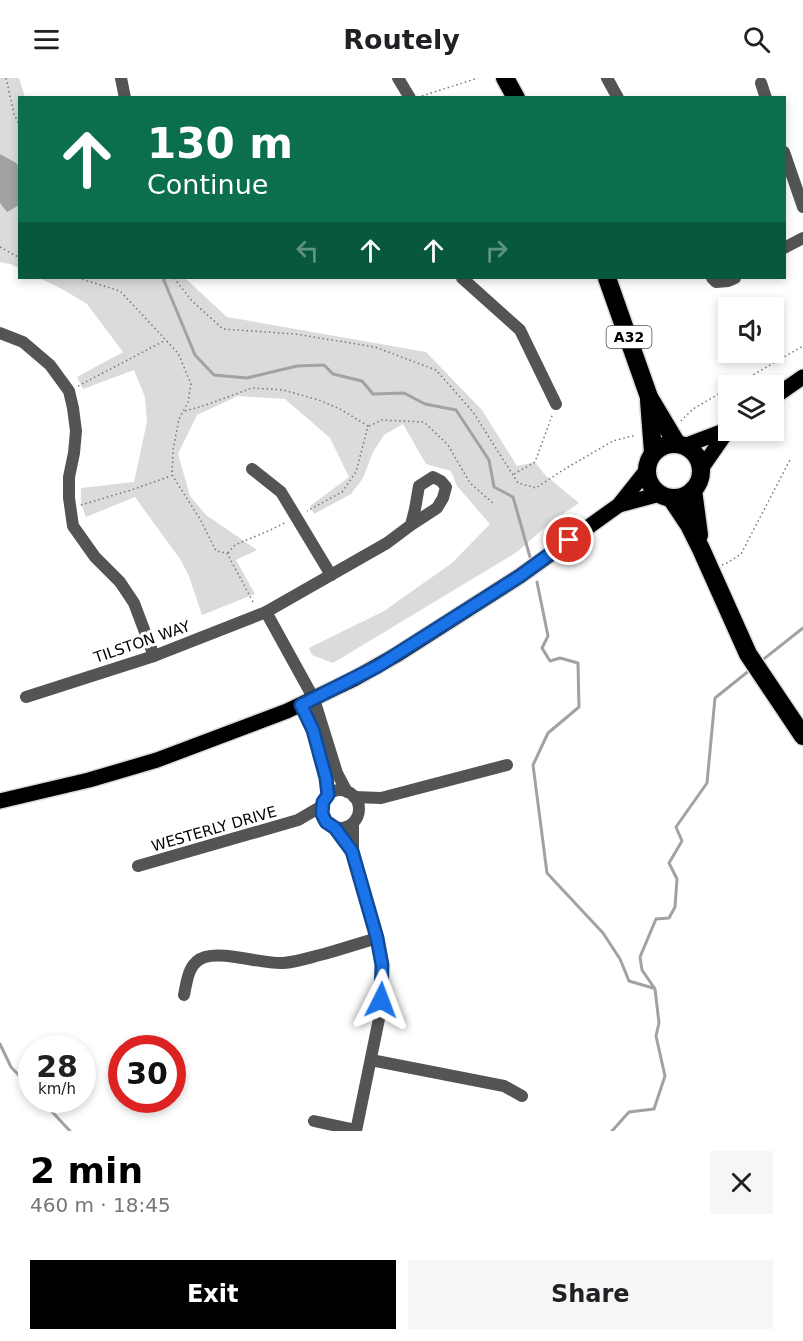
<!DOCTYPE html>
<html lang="en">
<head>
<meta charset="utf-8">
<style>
  body { margin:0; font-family:"DejaVu Sans",sans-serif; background:#f6f6f6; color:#202124; height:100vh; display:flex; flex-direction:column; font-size:22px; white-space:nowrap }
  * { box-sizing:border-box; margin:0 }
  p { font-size:20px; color:#757577 }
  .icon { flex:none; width:33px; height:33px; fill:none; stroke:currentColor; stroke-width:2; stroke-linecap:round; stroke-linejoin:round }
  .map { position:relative; height:1053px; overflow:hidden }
  .drawer { display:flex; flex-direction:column; background:#fff; flex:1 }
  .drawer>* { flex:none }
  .top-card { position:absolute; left:18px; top:18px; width:768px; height:183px; border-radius:0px; box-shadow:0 3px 9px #0003; background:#0b6e4f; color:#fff; overflow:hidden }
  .fabs { position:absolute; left:718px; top:219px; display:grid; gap:12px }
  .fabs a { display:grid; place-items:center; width:66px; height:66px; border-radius:0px; background:#fff; box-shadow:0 3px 9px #0003; font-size:30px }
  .speed { position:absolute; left:18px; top:957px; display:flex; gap:12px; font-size:30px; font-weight:700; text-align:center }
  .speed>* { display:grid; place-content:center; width:78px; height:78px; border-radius:50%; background:#fff; box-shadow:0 3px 9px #0003; line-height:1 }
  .speed small { font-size:15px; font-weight:400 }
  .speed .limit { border:9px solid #d22; background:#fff; color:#111 }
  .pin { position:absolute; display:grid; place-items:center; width:51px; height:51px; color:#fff; margin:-26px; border:3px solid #fff; border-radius:50%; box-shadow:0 2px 6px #0007 }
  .me { position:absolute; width:66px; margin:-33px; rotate:3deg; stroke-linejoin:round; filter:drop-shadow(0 0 4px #0008) }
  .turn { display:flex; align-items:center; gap:21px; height:126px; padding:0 30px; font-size:27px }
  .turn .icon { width:78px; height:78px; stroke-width:2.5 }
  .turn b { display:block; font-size:42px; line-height:51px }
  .lanes { display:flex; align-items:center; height:57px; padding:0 30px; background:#0003; justify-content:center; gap:30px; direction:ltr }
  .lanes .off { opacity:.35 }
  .round { display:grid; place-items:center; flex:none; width:63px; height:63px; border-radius:0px; background:#f6f6f6 }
  .headline { display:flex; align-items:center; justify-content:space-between; height:102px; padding:0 30px }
  h1 { font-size:36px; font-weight:700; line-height:45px; color:#000 }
  .button { display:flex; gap:12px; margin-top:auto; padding:12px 30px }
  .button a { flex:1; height:69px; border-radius:0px; background:#000; color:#fff; font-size:24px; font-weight:700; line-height:69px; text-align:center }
  .button a+a { background:#f6f6f6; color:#202124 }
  header { display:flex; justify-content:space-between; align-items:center; height:78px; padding:0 30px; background:#fff; font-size:27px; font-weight:700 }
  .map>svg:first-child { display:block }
</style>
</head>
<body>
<header><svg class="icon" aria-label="menu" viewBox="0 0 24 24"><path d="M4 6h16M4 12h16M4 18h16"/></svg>Routely<svg class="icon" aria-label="search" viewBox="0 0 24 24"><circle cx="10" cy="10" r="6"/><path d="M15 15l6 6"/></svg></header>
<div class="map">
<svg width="803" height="1053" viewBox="0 0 803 1053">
  <rect width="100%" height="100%" fill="#fff"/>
  <g fill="#dbdbdb">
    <path d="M0,0H19L25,19L20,20L19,190L10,186L0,184Z"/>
    <path d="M39,200H185L227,239L426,274L482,332L517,388L535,384L545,397L579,425L550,445L517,474L333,585L312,577L309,570L384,533L452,485L490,446L457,408L451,393L426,386L403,346L384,357L373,374L363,400L351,416L314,436L310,428L349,399L330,360L285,321L238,318L197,337L178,376L190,418L206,437L257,472L236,482L255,516L202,537L189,498L180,481L135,419L86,439L81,425V410L134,404L147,344L145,319L134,292L83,311L77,299L123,274L87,226L62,211Z"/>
  </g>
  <path fill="#a2a2a2" d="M0,76L16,85L19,89V127L7,134L0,125Z"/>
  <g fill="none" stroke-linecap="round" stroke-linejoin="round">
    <g stroke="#a2a2a2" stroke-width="3">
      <path d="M163,200L195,277L214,297L247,300L297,288L324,287L333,296L362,303L373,316L404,315L425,326L456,332L489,382L494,409L513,419L530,479"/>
      <path d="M537,504L548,558L542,570L550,583L560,580L578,585L579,629L548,655L533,687L547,795L603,855L620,881L629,903L653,910"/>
      <path d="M760,584L803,550"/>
      <path d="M0,966L11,989L32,1011"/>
      <path d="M41,1022L70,1053"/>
      <path d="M612,1053L629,1034L654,1031L665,998L656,958L659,945L655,911L642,892L640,879L656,841L669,840L675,829L677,801L669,785L682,763L676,749L707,705L715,620L750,592"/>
    </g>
    <g stroke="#dbdbdb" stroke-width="18">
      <g id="major">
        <path d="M774,319L803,299"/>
        <path d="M684,368L729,351"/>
        <path d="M701,391L728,352"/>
        <path d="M619,427L660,416"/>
        <path d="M0,723L89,702L157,682L287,633L354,601L398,576L520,498L619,427L646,393"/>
      </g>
    </g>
    <g stroke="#dbdbdb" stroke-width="21">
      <g id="highway">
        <path d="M505,0L516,20"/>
        <path d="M607,200L649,319L677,366"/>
        <path d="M649,322L653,374"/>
        <circle cx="674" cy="393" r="27"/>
        <path d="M693,412L699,457"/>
        <path d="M671,420L689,447L701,471L748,576L803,658"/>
      </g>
    </g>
    <g stroke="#767676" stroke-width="1.5" stroke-dasharray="1.5 3" stroke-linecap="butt">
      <path d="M6,0L14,36L20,48"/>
      <path d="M422,18L478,0"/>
      <path d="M0,169L20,180"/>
      <path d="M78,200L120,213L178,275L191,306L188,324L179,341L173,372L172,397L200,441L216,473L227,475L254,526"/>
      <path d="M174,200L192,223L223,251L295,256L375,269L436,292L473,334L518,405L536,410L563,392L613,363L636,357"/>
      <path d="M78,308L164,263"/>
      <path d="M734,308L803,268"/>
      <path d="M185,333L206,327L252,310L283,312L319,322L340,331L368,348L356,394L342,414L307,433"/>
      <path d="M681,343L693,331L729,310"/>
      <path d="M369,348L382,342L424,344L448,367L470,405L494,426"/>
      <path d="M514,396L535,384L553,335"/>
      <path d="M81,427L131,412L171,398"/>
      <path d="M228,475L235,467L268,453L287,444"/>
      <path d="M722,487L729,484L741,476L791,380"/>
    </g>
    <g stroke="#545454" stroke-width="12">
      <path d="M121,0L125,20"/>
      <path d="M398,0L410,20"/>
      <path d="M607,0L618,20"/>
      <path d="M761,5L766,20"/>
      <path d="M784,74L803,129"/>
      <path d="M784,170L803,160"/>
      <path d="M462,200L520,252L556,326"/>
      <path d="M712,200L716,204L728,203L735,200"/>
      <path d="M0,255L23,264L50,287L69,313L73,330L76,353L74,375L69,399V420L73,448L95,479L120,504L134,525L154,578"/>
      <path d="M252,391L281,414L331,497"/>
      <path d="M266,534L314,621L337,695L347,714"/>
      <path d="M26,619L154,578L266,534L387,465L411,447L437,430L443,420L446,409L441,403L433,399L419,408L415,431L411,447"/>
      <path d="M301,627L313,652L326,700L328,717"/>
      <circle cx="340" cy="731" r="19"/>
      <path d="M354,719L381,720L507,687"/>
      <path d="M353,746V773L371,837L382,887L380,936L356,1053"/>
      <path d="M138,788L298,742L322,728"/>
      <path d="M184,917C187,903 188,884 205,879C225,873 260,886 283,885C297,884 311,879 324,876C342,871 360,865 377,860"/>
      <path d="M371,982L504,1008L522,1018"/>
      <path d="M314,1043L356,1052"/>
    </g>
    <use href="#major" stroke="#000" stroke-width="15"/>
    <use href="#highway" stroke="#000" stroke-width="18"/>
  </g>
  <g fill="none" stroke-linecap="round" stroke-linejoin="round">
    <g stroke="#114b97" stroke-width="15">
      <path id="route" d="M381,922L382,887L377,860L352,773L335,750L326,744L322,736L323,724L328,717L326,700L313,652L301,627L378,588L520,498L569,462"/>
    </g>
    <use href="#route" stroke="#1a73e8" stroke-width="10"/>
  </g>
  <g text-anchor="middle" stroke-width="6" stroke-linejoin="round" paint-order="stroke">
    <rect fill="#fff" stroke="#4c4c4c" stroke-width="1.5" x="606.5" y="248" width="45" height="22" rx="4.5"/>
    <g font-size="14" font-weight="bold" fill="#000">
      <text x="629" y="264">A32</text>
    </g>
    <g font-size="15" fill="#000" stroke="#fff">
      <text transform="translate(142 564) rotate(-19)" y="5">TILSTON WAY</text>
      <text transform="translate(214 751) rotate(-16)" y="5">WESTERLY DRIVE</text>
    </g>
  </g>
</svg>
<div class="fabs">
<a><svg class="icon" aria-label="sound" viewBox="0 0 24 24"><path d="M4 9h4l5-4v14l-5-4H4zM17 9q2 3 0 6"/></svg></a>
<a><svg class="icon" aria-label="layers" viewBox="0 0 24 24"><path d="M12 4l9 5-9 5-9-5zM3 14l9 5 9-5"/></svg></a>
</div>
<div class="speed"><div>28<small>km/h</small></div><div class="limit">30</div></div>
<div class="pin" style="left:569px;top:462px;background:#d93025"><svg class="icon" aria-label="arrive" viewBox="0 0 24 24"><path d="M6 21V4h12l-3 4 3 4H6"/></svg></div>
<svg class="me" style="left:381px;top:922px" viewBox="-20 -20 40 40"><path d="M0-17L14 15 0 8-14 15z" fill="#1a73e8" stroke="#fff" stroke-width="4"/></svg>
<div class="top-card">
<div class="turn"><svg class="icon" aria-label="ahead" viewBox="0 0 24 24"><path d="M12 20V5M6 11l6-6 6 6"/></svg><div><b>130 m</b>Continue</div></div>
<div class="lanes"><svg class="icon off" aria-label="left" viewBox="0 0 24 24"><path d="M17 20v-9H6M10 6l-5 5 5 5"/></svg><svg class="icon" aria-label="ahead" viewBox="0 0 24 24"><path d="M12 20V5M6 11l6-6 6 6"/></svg><svg class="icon" aria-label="ahead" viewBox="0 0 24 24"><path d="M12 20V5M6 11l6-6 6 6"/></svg><svg class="icon off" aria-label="right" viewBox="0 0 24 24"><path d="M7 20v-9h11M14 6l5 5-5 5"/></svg></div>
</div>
</div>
<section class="drawer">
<div class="headline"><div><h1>2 min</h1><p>460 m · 18:45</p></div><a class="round"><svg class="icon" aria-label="close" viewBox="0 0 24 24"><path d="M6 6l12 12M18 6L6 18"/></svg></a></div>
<div class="button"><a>Exit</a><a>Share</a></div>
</section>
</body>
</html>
